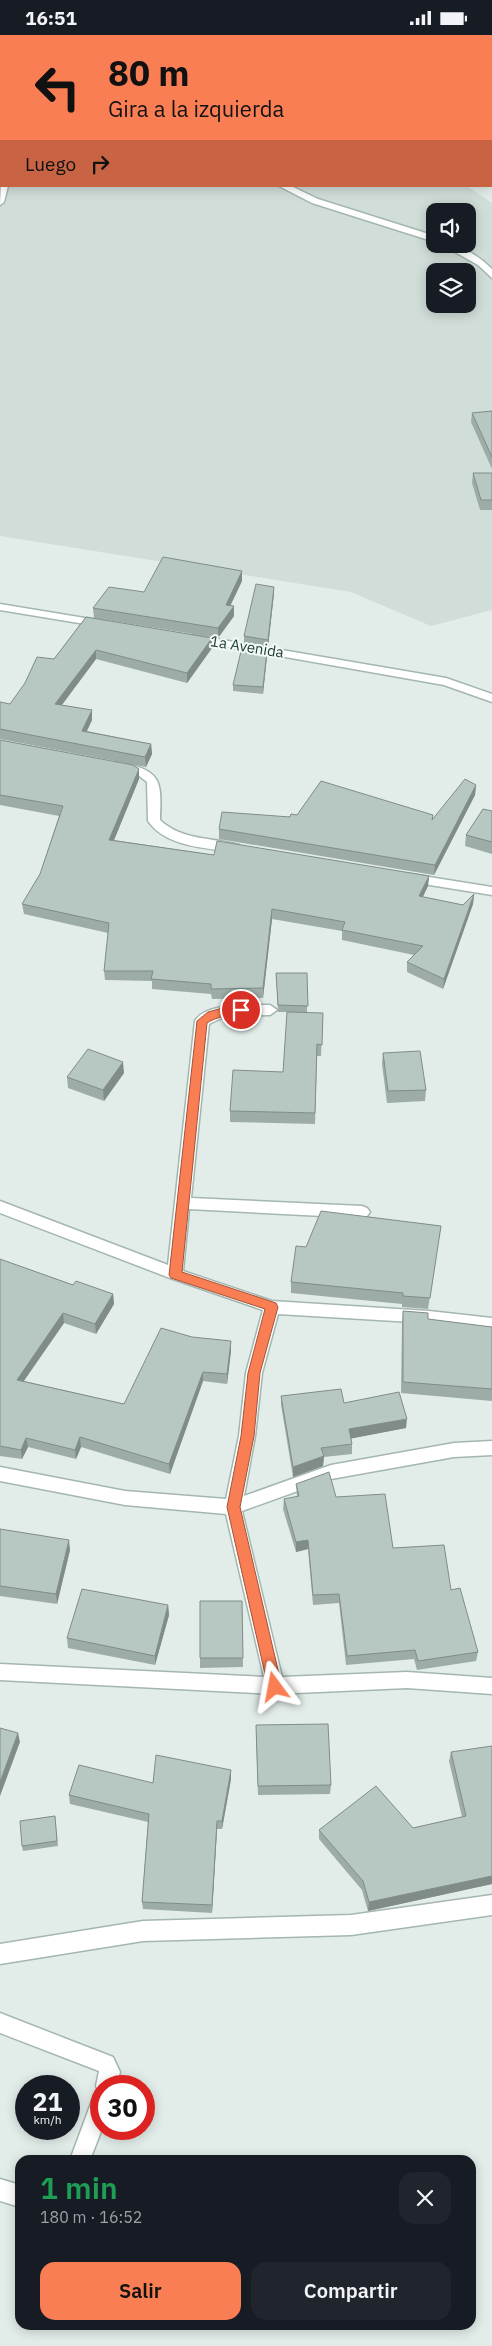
<!DOCTYPE html>
<html lang="es">
<head>
<meta charset="utf-8">
<style>
  body { margin:0; font-family:"IBM Plex Sans",sans-serif; background:#20242c; color:#f1f3f6; height:100vh; display:flex; flex-direction:column; font-size:19px; white-space:nowrap }
  * { box-sizing:border-box; margin:0 }
  p { font-size:16px; color:#9ea1a6 }
  .icon { flex:none; width:28px; height:28px; fill:none; stroke:currentColor; stroke-width:2; stroke-linecap:round; stroke-linejoin:round }
  .map { position:relative; flex:1; overflow:hidden }
  .panel { position:absolute; left:15px; top:2120px; width:461px; height:175px; display:flex; flex-direction:column; background:#171b24; border-radius:15px; box-shadow:0 2px 12px #0003 }
  .panel>* { flex:none }
  .guide { position:absolute; left:0px; top:0px; width:492px; height:152px; box-shadow:0 2px 12px #0003; background:#fa7e54; color:#111; overflow:hidden }
  .controls { position:absolute; left:426px; top:168px; display:grid; gap:10px }
  .controls a { display:grid; place-items:center; width:50px; height:50px; border-radius:10px; background:#171b24; box-shadow:0 2px 12px #0003; font-size:25px }
  .speed { position:absolute; left:15px; top:2040px; display:flex; gap:10px; font-size:25px; font-weight:700; text-align:center }
  .speed>* { display:grid; place-content:center; width:65px; height:65px; border-radius:50%; background:#171b24; box-shadow:0 2px 12px #0003; line-height:1 }
  .speed small { font-size:12px; font-weight:400 }
  .speed .limit { border:8px solid #d22; background:#fff; color:#111 }
  .pin { position:absolute; display:grid; place-items:center; width:42px; height:42px; color:#fff; margin:-21px; border:2px solid #fff; border-radius:50%; box-shadow:0 1px 5px #0007 }
  .me { position:absolute; width:55px; margin:-28px; rotate:347deg; stroke-linejoin:round; filter:drop-shadow(0 0 4px #0008) }
  .turn { display:flex; align-items:center; gap:18px; height:105px; padding:0 25px; font-size:22px }
  .turn .icon { width:65px; height:65px; stroke-width:2.5 }
  .turn b { display:block; font-size:35px; line-height:42px }
  .then { display:flex; align-items:center; height:48px; padding:0 25px; background:#0003; gap:10px; font-size:19px }
  .round { display:grid; place-items:center; flex:none; width:52px; height:52px; border-radius:15px; background:#20242c }
  .overview { display:flex; align-items:center; justify-content:space-between; height:85px; padding:0 25px }
  h1 { font-size:30px; font-weight:600; line-height:38px; color:#1e9e55 }
  .button { display:flex; gap:10px; margin-top:auto; padding:10px 25px }
  .button a { flex:1; height:58px; border-radius:15px; background:#fa7e54; color:#111; font-size:20px; font-weight:600; line-height:58px; text-align:center }
  .button a+a { background:#20242c; color:#f1f3f6 }
  .status { display:flex; justify-content:space-between; align-items:center; height:35px; padding:0 25px; background:#171b24; direction:ltr }
  .status svg { height:14px; fill:currentColor }
  .map>svg:first-child { display:block }
</style>
</head>
<body>
<div class="status"><b>16:51</b><svg viewBox="0 0 49 12"><path d="M0 12V9h3v3zM5 12V6h3v6zM10 12V3h3v9zM15 12V0h3v12zM26 1h20v11H26zM47 4h2v5h-2z"/></svg></div>
<div class="map">
<svg width="492" height="2311" viewBox="0 0 492 2311">
  <rect width="100%" height="100%" fill="#e2ede9"/>
  <path fill="#d0ddd8" fill-rule="evenodd" d="M0,69L1,151H467L492,168V575L431,591L351,557L0,501ZM435,176H468V209H435ZM435,236H468V269H435Z"/>
  <g fill="none" stroke-linecap="round" stroke-linejoin="round">
    <g stroke="#a4b6b0" stroke-width="3">
      <g id="minor">
        <rect x="491" y="78" width="1" height="6"/>
        <path d="M0,99L1,100V109L0,108Z"/>
        <path d="M1,149V151H8L4,167L0,170Z"/>
        <path d="M279,151H291L318,164L435,201V207L312,168Z"/>
        <path d="M441,209C459,208 480,222 492,234V243L478,230Z"/>
        <path d="M0,569L103,586L109,589L103,592L0,575Z"/>
        <path d="M193,600L446,643L492,659V667L444,650L189,605V601Z"/>
        <path d="M119,727C161,736 162,744 160,785C183,806 211,802 239,810L240,813L239,816L234,817C206,813 166,812 148,786L147,747L138,740L115,734L113,731L115,728Z"/>
        <path d="M410,839L492,852V860L405,846L403,843L405,840Z"/>
        <path d="M243,970H270L277,975L270,980L226,981L209,989L191,1163L362,1171L367,1173L370,1177L367,1181L362,1183L189,1174L183,1236L272,1266L429,1276L492,1283V1295L429,1288L278,1279L262,1338L255,1401L244,1461L331,1430L454,1408L492,1406V1420L454,1422L331,1444L242,1476L282,1642L407,1637L492,1643V1659L407,1653L275,1659L0,1645V1629L264,1642L226,1479L125,1470L0,1446V1432L125,1456L226,1464L239,1401L246,1338L263,1275L170,1243L0,1178V1166L168,1230L195,986C203,972 229,971 243,970Z"/>
        <path d="M492,1860V1880L351,1900L143,1906L0,1929V1909L143,1886L351,1880Z"/>
        <path d="M0,1978L113,2022L120,2037L116,2051H101L102,2094L90,2125H70L94,2060L99,2058L96,2051L99,2036L0,1998Z"/>
        <path d="M0,2144L20,2150V2172L0,2166Z"/>
      </g>
    </g>
    <use href="#minor" fill="#fff" fill-rule="evenodd"/>
  </g>
  <g fill="#9daca7">
    <path d="M492,376V434L471,387L472,378Z"/>
    <path d="M473,438H492V475H480L472,448Z"/>
    <path d="M242,536V546L230,570L234,581L218,603L94,583L93,573L144,557Z"/>
    <path d="M274,558L268,612L244,608V601Z"/>
    <path d="M86,582L212,613L187,648L96,624L62,670L92,675V685L87,696L151,709L152,719L146,732L0,704V667L10,669L54,624Z"/>
    <path d="M267,616L263,659L233,656V650Z"/>
    <path d="M0,705L139,734V744L114,805L214,820L429,841L428,851L423,862L463,870L474,859L473,869L443,954L407,937V927L414,920L342,905V896L272,884L263,963L212,964L211,959L152,954V946L105,945L104,936L108,898L24,879L22,869L40,839L59,781L0,770Z"/>
    <path d="M476,750L475,760L434,840L219,804V794L297,780L433,784Z"/>
    <path d="M492,776V819L465,811L466,800Z"/>
    <path d="M276,938H307V977H278Z"/>
    <path d="M323,978L321,1021H317L315,1089L230,1087V1076L283,1037Z"/>
    <path d="M383,1018L426,1055L425,1066L387,1068L382,1029Z"/>
    <path d="M124,1038L104,1066L68,1053L67,1042Z"/>
    <path d="M441,1191L428,1274L402,1272V1269L291,1258V1247L306,1212Z"/>
    <path d="M0,1224L73,1250L113,1259L114,1269L96,1299L64,1288L24,1346L124,1369L231,1316L227,1349L203,1346L170,1439L81,1412L76,1424L28,1412L22,1424L0,1421Z"/>
    <path d="M403,1276L428,1284L492,1292V1366L401,1358L402,1288Z"/>
    <path d="M281,1361L344,1368L406,1393L351,1403L352,1409V1419L324,1422L323,1431L293,1442L281,1370Z"/>
    <path d="M296,1449L336,1462L393,1513L451,1555L478,1617L476,1626L417,1635L414,1624L346,1630L339,1568L313,1570L308,1514L296,1517L283,1474L284,1464L297,1462Z"/>
    <path d="M0,1494L70,1515L57,1569L0,1561Z"/>
    <path d="M242,1566L243,1632L200,1633V1623Z"/>
    <path d="M168,1570L169,1580L155,1630L68,1613L67,1603Z"/>
    <path d="M256,1700L331,1750L330,1759L258,1760Z"/>
    <path d="M451,1717L492,1849L368,1876L362,1855L319,1804V1795L413,1793L462,1782L449,1726Z"/>
    <path d="M231,1744L222,1794H217L212,1878L143,1874L142,1867L148,1787L70,1769L69,1760L153,1748Z"/>
    <path d="M55,1781L58,1811L23,1816L22,1811Z"/>
  </g>
  <g fill="#808c88">
    <path d="M1,111V130L0,132V113Z"/>
    <path d="M242,536V546L226,580V570Z"/>
    <path d="M274,552V558L268,612V605Z"/>
    <path d="M234,571V581L218,603V593Z"/>
    <path d="M212,603V613L187,648V638Z"/>
    <path d="M96,615V624L55,679V669Z"/>
    <path d="M267,616V622L263,659V652Z"/>
    <path d="M92,675V685L82,706V696Z"/>
    <path d="M151,709L152,719L146,732L145,722Z"/>
    <path d="M139,734V744L110,815L109,805Z"/>
    <path d="M476,750L475,760L434,840L435,830Z"/>
    <path d="M429,841L428,851L418,871L419,861Z"/>
    <path d="M474,859L473,869L443,954L444,944Z"/>
    <path d="M272,874V884L263,963V953Z"/>
    <path d="M123,1027L124,1038L104,1066L103,1055Z"/>
    <path d="M113,1259L114,1269L96,1299L95,1289Z"/>
    <path d="M63,1278L64,1288L18,1354L17,1345Z"/>
    <path d="M231,1306V1316L227,1349V1339Z"/>
    <path d="M203,1337V1346L170,1439L169,1429Z"/>
    <path d="M407,1384L406,1393L349,1404V1394Z"/>
    <path d="M80,1402L81,1412L76,1424L75,1415Z"/>
    <path d="M26,1403L28,1412L22,1424L21,1415Z"/>
    <path d="M324,1421L323,1431L293,1442V1432Z"/>
    <path d="M69,1505L70,1515L57,1569L56,1559Z"/>
    <path d="M308,1505V1514L296,1517V1507Z"/>
    <path d="M168,1570L169,1580L155,1630V1621Z"/>
    <path d="M18,1698L20,1707L0,1761V1747Z"/>
    <path d="M231,1735V1744L222,1794V1786Z"/>
    <path d="M217,1786V1794L212,1878V1870Z"/>
    <path d="M492,1841V1849L368,1876L369,1867Z"/>
  </g>
  <g fill="#b7c8c2" stroke="#808c88">
    <path d="M110,0H205V1H111Z"/>
    <path d="M492,376V422L472,378Z"/>
    <path d="M473,438H492V465H481Z"/>
    <path d="M163,522L242,536L226,570L234,571L218,593L93,573L109,552L144,557Z"/>
    <path d="M256,549L274,552L268,605L244,601Z"/>
    <path d="M86,582L212,603L187,638L96,615L55,669L92,675L82,696L151,709L145,722L0,694V667L10,669L25,648L37,622L54,624Z"/>
    <path d="M242,612L267,616L263,652L233,650Z"/>
    <path d="M0,705L133,730L139,734L109,805L214,820L217,806L429,841L419,861L463,870L474,859L444,944L407,927L423,911L342,895L345,887L272,874L263,953L211,954V949L151,944L153,936H104L109,888L22,869L40,839L63,771L0,760Z"/>
    <path d="M465,744L476,750L435,830L219,794L222,777L290,782L291,779L297,780L321,746L433,780L432,785Z"/>
    <path d="M483,774L492,776V807L466,800Z"/>
    <path d="M276,938H307L308,971L278,970Z"/>
    <path d="M287,977L323,978L322,1010L317,1009L315,1078L230,1076L233,1035L283,1037Z"/>
    <path d="M88,1014L123,1027L103,1055L67,1042Z"/>
    <path d="M420,1016L426,1055L388,1056L383,1018Z"/>
    <path d="M321,1176L441,1191L430,1263L403,1261V1258L291,1247L296,1211L306,1212Z"/>
    <path d="M0,1224L73,1250L76,1246L113,1259L95,1289L63,1278L17,1345L124,1369L161,1293L192,1302L231,1306L227,1339L203,1337L169,1429L80,1402L75,1415L26,1403L21,1415L0,1411Z"/>
    <path d="M403,1276L428,1278V1284L492,1292V1354L403,1347Z"/>
    <path d="M341,1354L344,1368L399,1357L407,1384L349,1394L352,1409L321,1413L324,1421L293,1432L281,1361Z"/>
    <path d="M329,1437L336,1462L385,1459L393,1513L444,1510L451,1555L460,1553L478,1617L418,1626L415,1615L347,1621L339,1559L313,1560L308,1505L296,1507L284,1464L299,1461L296,1449Z"/>
    <path d="M0,1494L69,1505L56,1559L0,1551Z"/>
    <path d="M82,1554L168,1570L155,1621L67,1603Z"/>
    <path d="M200,1566H242L243,1623H200Z"/>
    <path d="M328,1689L331,1750L258,1751L256,1690Z"/>
    <path d="M0,1693L18,1698L0,1747Z"/>
    <path d="M492,1711V1841L369,1867L363,1846L319,1795L376,1751L413,1793L466,1781L451,1717Z"/>
    <path d="M156,1720L231,1735L222,1786H217L212,1870L142,1867L149,1779L69,1760L79,1730L153,1748Z"/>
    <path d="M55,1781L57,1806L22,1811L20,1786Z"/>
  </g>
  <path fill="#fa7e54" stroke="#a25237" d="M226,972H241L246,975C241,981 220,979 207,988L182,1237L276,1268L278,1272L260,1338L254,1401L240,1472L282,1652L280,1656L275,1658L270,1656L268,1652L227,1472L241,1401L248,1338L265,1274L171,1243L169,1240L197,986L208,977Z"/>
  <g text-anchor="middle" stroke-width="4" stroke-linejoin="round" paint-order="stroke">
    <g font-size="15" fill="#214038" stroke="#f3faf6">
      <text transform="translate(247 612) rotate(9)" y="5">1a Avenida</text>
    </g>
  </g>
</svg>
<div class="controls">
<a><svg class="icon" aria-label="sound" viewBox="0 0 24 24"><path d="M4 9h4l5-4v14l-5-4H4zM17 9q2 3 0 6"/></svg></a>
<a><svg class="icon" aria-label="layers" viewBox="0 0 24 24"><path d="M12 4l9 5-9 5-9-5zM3 14l9 5 9-5"/></svg></a>
</div>
<div class="speed"><div>21<small>km/h</small></div><div class="limit">30</div></div>
<div class="pin" style="left:241px;top:975px;background:#d93025"><svg class="icon" aria-label="arrive" viewBox="0 0 24 24"><path d="M6 21V4h12l-3 4 3 4H6"/></svg></div>
<svg class="me" style="left:275px;top:1652px" viewBox="-20 -20 40 40"><path d="M0-17L14 15 0 8-14 15z" fill="#fa7e54" stroke="#fff" stroke-width="4"/></svg>
<div class="guide">
<div class="turn"><svg class="icon" aria-label="left" viewBox="0 0 24 24"><path d="M17 20v-9H6M10 6l-5 5 5 5"/></svg><div><b>80 m</b>Gira a la izquierda</div></div>
<div class="then">Luego<svg class="icon" aria-label="right" viewBox="0 0 24 24"><path d="M7 20v-9h11M14 6l5 5-5 5"/></svg></div>
</div>
<section class="panel">
<div class="overview"><div><h1>1 min</h1><p>180 m · 16:52</p></div><a class="round"><svg class="icon" aria-label="close" viewBox="0 0 24 24"><path d="M6 6l12 12M18 6L6 18"/></svg></a></div>
<div class="button"><a>Salir</a><a>Compartir</a></div>
</section>
</div>
</body>
</html>
